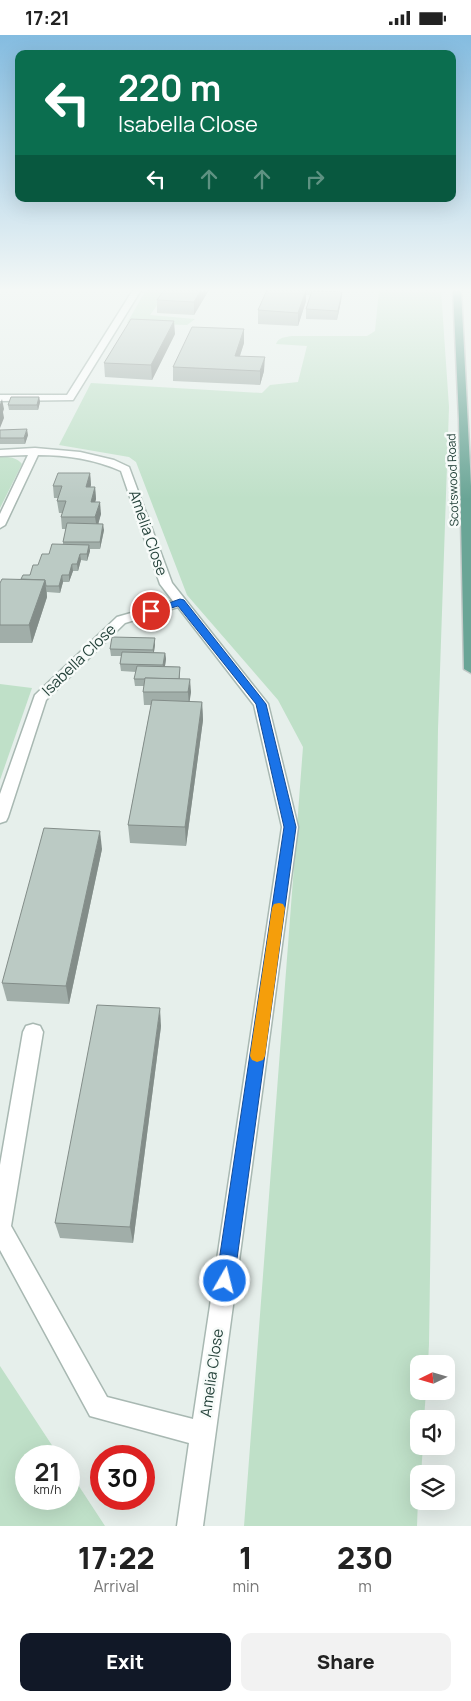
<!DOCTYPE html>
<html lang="en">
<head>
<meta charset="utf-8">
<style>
  body { margin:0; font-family:Manrope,sans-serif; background:#f2f2f2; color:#222; height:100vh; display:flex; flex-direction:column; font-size:19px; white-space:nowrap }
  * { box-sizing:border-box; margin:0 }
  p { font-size:16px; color:#767676 }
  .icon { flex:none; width:28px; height:28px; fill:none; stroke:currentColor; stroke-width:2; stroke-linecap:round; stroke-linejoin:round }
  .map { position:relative; height:1491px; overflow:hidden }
  .side { display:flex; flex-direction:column; background:#fff; flex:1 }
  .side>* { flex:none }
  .top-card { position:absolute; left:15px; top:15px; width:441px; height:152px; border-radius:10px; box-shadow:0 5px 20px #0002; background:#0b6e4f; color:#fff; overflow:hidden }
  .needle { width:32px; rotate:265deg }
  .fabs { position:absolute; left:410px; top:1320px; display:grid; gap:10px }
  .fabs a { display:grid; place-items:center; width:45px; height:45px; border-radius:10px; background:#fff; box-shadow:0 5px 20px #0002; font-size:25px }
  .speed { position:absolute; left:15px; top:1410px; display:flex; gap:10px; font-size:25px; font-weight:700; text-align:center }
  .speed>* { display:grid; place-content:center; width:65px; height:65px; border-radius:50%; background:#fff; box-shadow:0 5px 20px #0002; line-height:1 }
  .speed small { font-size:12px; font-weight:400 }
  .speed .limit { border:8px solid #d22; background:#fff; color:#111 }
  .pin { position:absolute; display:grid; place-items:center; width:42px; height:42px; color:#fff; margin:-21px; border:2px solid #fff; border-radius:50%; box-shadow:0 1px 5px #0007 }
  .me { position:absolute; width:55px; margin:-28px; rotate:8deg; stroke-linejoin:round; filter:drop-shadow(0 0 4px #0008) }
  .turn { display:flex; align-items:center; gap:18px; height:105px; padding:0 20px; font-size:22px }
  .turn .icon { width:65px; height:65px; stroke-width:2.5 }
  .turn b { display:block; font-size:35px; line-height:42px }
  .lanes { display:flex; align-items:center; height:48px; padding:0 20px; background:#0003; justify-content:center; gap:25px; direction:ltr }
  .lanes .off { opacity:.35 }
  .eta { display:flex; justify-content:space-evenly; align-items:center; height:85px; text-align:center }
  .eta b { font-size:30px; font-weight:800; line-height:35px }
  .primary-button { display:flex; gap:10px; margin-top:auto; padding:10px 20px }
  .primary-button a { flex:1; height:58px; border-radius:10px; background:#111827; color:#fff; font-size:20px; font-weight:800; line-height:58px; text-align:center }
  .primary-button a+a { background:#f2f2f2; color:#222 }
  .status { display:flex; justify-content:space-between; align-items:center; height:35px; padding:0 25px; background:#fff; direction:ltr }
  .status svg { height:14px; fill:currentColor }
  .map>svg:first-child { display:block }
</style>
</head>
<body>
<div class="status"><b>17:21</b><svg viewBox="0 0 49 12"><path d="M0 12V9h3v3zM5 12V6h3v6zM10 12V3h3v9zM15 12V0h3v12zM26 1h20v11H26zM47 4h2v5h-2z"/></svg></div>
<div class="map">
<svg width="471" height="1491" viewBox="0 0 471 1491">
  <rect width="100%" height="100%" fill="#e6efeb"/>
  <g fill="#bfe0c8">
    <path d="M146,255H168L150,280L195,284L187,290L127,288Z"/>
    <path d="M379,255H441L449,372L438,694L429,1309L428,1329H419V1356H426L424,1384H419V1411H423L421,1439H419L417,1491H244L303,712L278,665L187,560L136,427L129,422L59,410L91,348L262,358L270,350L298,347L307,311L276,309C278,302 286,302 292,301H367L375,296Z"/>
    <path d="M0,421C8,422 17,422 22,429L0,473Z"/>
    <path d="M0,649L32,653L0,745Z"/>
    <path d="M0,1331L59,1421H26V1464H69V1436L105,1491H0Z"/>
  </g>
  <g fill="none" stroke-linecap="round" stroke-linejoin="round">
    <g stroke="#a8b8b2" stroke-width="3">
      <g id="minor">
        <path d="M133,255H141L73,365L0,366V360H67Z"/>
        <path d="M35,413L80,417L114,425L129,432L172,548L268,669L298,792L203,1491H177L189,1408L90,1381L0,1215V1130L23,997L26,991L33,989L40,991L43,997L11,1191L107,1362L193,1384L282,792L254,670L178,572L125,588L46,665L8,782L6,786L0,788V759L35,660L117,582L173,566L160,549L121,436C94,424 67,420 38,420L5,490L0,493V479L28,420L0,421V415Z"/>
      </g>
    </g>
    <g stroke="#c2cac8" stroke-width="3">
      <path id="major" d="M453,255H461L471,451V638L464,634L459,384Z"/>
    </g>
    <use href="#minor" fill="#fff" fill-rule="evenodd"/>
    <use href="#major" fill="#6aa596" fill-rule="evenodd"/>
  </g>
  <g fill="#a1aea9">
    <path d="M164,255H209L194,280L157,278V265Z"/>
    <path d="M267,255H319V256L342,257L341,266L337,285L306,284V274L310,260H306V266L298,291L258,289V275Z"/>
    <path d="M244,294V308L240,321L264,336L260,350L173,346V332Z"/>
    <path d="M175,299L152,345L105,342L104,328Z"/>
    <path d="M39,362L40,367L38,375H9L8,370Z"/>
    <path d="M0,395L28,400L25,409H0Z"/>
    <path d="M90,438L91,450L90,452H95L96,464L95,467L101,479L98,488L104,495L100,514H90V516L87,526L81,525L78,536H73L69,547H63L60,558L47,557V562L32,608H0V548L21,544L30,540L49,519L63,509V507L66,494H62L61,482L62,478H59L57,466L58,463H54L53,451Z"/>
    <path d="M155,610L154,617L165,618L166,624L165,631L180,632V644L191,657L189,666L202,667L203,685L186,811L130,808L128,790L151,670H144L143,657L144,651H135L134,644L136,637L121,636L120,629L121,621H111L110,614Z"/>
    <path d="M102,814L69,969L7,966L2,948Z"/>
    <path d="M161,991L133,1208L60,1203L55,1188Z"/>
  </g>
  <g fill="#838d89">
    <path d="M201,255H209L194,280V267Z"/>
    <path d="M306,255V266L298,291V278Z"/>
    <path d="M342,257L341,266L337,285L338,276Z"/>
    <path d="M174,286L175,299L152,345L151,330Z"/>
    <path d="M244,294V308L235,335V321Z"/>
    <path d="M265,322L264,336L260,350V336Z"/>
    <path d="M39,362L40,367L38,375L37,370Z"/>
    <path d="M2,364L4,374L3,377L4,383L0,393V369Z"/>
    <path d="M27,394L28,400L25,409L24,403Z"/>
    <path d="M90,438L91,450L87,464L86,452Z"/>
    <path d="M95,452L96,464L92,479L91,467Z"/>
    <path d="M100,467L101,479L97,494L95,482Z"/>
    <path d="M103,489L104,495L100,514V507Z"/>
    <path d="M89,510L90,516L87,526V519Z"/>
    <path d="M80,519L81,525L78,536L77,529Z"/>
    <path d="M72,529L73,536L69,547V540Z"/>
    <path d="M62,540L63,547L60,558L59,551Z"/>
    <path d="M45,545L47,562L32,608L29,590Z"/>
    <path d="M155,603V610L153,622V615Z"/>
    <path d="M165,618L166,624L164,637L163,630Z"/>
    <path d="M190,644L191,657L189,671L188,657Z"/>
    <path d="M202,667L203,685L186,811L185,792Z"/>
    <path d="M100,796L102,814L69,969L66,951Z"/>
    <path d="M160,973L161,991L133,1208L130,1192Z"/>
  </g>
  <g fill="#bbcac4" stroke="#838d89">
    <path d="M164,255H201L194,267L157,265Z"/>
    <path d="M267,255H306L298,278L258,275Z"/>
    <path d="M312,256L342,257L338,276L306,274Z"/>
    <path d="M131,284L174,286L151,330L104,328Z"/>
    <path d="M192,292L244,294L235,321L265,322L260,336L173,332Z"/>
    <path d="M11,362H39L37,370H8Z"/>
    <path d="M27,394L24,403H0V395Z"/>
    <path d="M58,438H90L86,452H95L91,467H100L95,482H61L66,466H57L62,451H53Z"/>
    <path d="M67,488L103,489L100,507H63Z"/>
    <path d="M52,509L89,510L87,519H80L77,529H72L69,540H62L59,551H46L45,545L21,544L23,540H30L33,530H38L42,519H49Z"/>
    <path d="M2,544L45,545L29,590H0V548Z"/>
    <path d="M112,602L155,603L153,615L110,614Z"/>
    <path d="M122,617L165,618L163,630L120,629Z"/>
    <path d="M137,631L180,632L179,644L145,643V644H134Z"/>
    <path d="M145,643L190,644L188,657H143Z"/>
    <path d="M152,665L202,667L185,792L128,790Z"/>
    <path d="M44,793L100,796L66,951L2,948Z"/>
    <path d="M97,970L160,973L130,1192L55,1188Z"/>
  </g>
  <linearGradient id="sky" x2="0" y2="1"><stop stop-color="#84bce0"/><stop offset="0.55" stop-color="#f4f8f6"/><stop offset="1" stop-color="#f4f8f6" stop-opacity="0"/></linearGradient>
  <rect width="471" height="464" fill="url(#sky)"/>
  <path fill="#1a73e8" stroke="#114b97" d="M180,564L184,565L266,669L296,792L234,1246L231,1252L225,1255L219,1252L216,1246L284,792L256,669L178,571L151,579L146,576Z"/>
  <path fill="#f59e0b" d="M279,868L283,869L285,873L265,1021L263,1025L257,1027L252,1025L250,1021L272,873L274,869Z"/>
  <g text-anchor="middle" stroke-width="5" stroke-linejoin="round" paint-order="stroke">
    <g font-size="12" fill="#24423a" stroke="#f7fbf9">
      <text transform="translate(453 445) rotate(-92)" y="4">Scotswood Road</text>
    </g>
    <g font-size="15" fill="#24423a" stroke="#f7fbf9">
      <text transform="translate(148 498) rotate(71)" y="5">Amelia Close</text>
      <text transform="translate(79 625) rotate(-44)" y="5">Isabella Close</text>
      <text transform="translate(212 1338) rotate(-82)" y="5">Amelia Close</text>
    </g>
  </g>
</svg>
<div class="fabs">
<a><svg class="needle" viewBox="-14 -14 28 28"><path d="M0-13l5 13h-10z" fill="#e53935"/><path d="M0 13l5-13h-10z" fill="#767676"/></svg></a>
<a><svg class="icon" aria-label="sound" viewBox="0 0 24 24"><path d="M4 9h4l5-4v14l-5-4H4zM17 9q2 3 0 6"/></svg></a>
<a><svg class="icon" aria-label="layers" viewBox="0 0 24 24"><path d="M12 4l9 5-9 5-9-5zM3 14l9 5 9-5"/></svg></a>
</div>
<div class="speed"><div>21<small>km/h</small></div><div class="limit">30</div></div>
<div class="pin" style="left:151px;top:576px;background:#d93025"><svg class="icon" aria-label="arrive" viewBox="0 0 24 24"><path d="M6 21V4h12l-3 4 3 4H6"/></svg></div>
<svg class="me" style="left:225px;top:1246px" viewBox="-20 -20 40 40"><circle r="17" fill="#1a73e8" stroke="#fff" stroke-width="3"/><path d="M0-11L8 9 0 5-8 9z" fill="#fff"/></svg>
<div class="top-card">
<div class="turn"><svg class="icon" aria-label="left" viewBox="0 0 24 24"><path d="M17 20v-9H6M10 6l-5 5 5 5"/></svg><div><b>220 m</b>Isabella Close</div></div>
<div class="lanes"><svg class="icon" aria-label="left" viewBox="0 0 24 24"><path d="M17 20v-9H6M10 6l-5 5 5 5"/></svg><svg class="icon off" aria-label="ahead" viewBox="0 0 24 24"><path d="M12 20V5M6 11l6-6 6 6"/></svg><svg class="icon off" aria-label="ahead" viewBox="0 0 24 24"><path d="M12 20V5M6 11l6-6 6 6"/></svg><svg class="icon off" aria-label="right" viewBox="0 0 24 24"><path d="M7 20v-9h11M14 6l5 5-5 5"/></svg></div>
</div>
</div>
<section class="side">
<div class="eta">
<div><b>17:22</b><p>Arrival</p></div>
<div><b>1</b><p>min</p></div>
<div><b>230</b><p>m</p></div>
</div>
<div class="primary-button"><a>Exit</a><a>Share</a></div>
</section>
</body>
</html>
